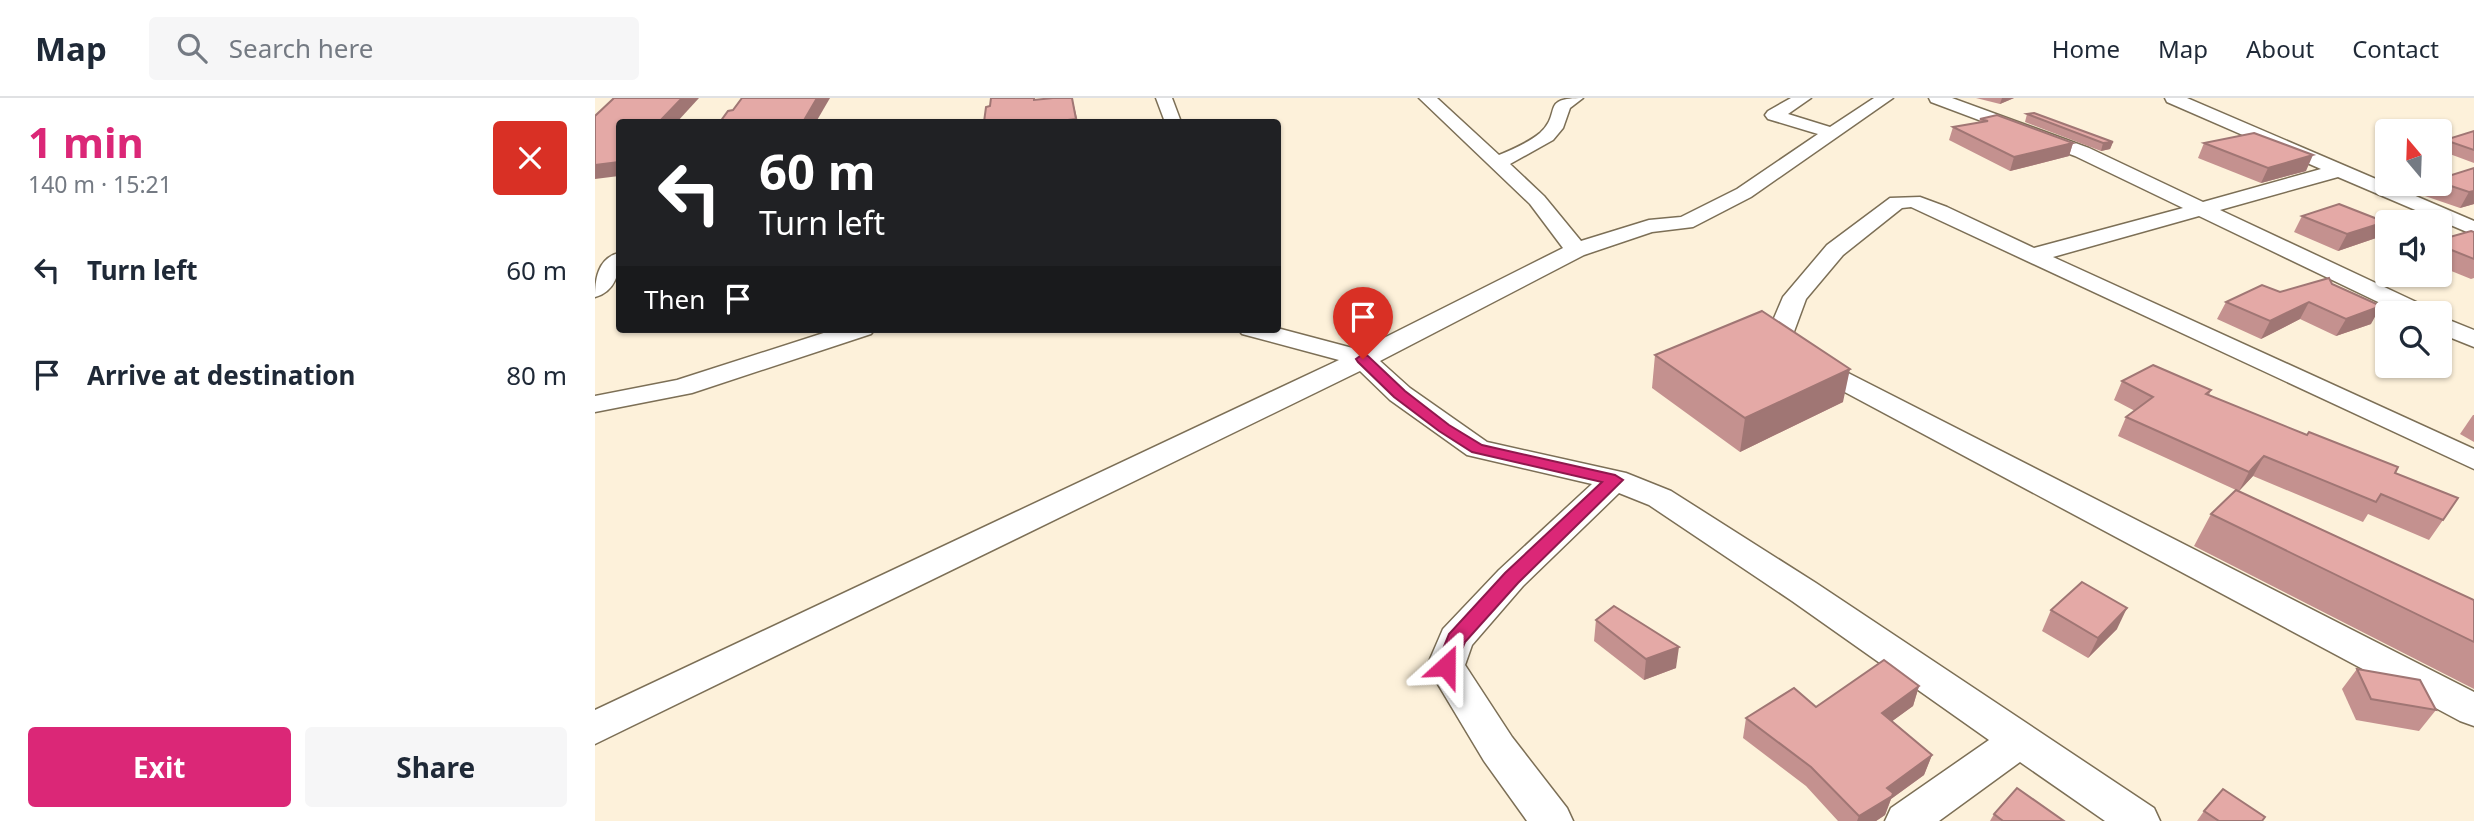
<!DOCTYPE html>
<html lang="en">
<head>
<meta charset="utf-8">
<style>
  body { margin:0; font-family:"Noto Sans",sans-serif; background:#f6f6f7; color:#1f2937; height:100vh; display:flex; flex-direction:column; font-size:26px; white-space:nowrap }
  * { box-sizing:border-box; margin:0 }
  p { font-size:23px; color:#747a83 }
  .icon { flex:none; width:38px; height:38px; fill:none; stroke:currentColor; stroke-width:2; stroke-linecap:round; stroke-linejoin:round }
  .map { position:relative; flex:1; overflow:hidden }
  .drawer { display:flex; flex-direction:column; background:#fff; width:595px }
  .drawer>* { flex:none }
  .hud { position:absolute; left:21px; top:21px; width:665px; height:214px; border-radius:7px; box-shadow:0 2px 5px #0004; background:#202124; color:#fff; overflow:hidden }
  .needle { width:46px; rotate:341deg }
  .buttons { position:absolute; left:1780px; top:21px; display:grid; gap:14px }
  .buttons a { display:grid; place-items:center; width:77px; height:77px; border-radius:7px; background:#fff; box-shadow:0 2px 5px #0004; font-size:35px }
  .pin { position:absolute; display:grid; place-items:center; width:60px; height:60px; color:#fff; margin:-72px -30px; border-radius:50% 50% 50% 0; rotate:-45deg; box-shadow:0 0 7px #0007 }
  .pin .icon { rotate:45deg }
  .me { position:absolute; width:77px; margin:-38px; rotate:24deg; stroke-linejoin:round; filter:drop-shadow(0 0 5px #0008) }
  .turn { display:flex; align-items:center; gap:24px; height:147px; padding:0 28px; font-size:32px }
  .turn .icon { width:91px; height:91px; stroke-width:2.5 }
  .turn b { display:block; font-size:49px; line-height:60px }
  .then { display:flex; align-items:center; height:66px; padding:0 28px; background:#0003; gap:14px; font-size:26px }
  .round { display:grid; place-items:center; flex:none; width:74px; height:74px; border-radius:7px; background:#f6f6f7 }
  .summary { display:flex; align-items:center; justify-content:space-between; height:119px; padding:0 28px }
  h1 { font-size:42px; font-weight:700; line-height:52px; color:#db2777 }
  .action { display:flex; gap:14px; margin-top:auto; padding:14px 28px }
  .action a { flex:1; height:80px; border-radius:7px; background:#db2777; color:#fff; font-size:28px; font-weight:700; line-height:80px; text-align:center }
  .action a+a { background:#f6f6f7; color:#1f2937 }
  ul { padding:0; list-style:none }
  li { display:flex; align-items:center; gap:21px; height:105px; padding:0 28px }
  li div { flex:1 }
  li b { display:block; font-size:26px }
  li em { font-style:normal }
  header { display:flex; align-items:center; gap:42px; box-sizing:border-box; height:98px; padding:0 35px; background:#fff; border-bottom:2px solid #e0e1e3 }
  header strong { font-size:33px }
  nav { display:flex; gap:38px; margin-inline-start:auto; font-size:24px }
  .search { width:490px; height:63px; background:#f6f6f7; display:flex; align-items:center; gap:18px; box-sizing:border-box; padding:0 24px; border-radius:7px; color:#747a83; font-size:26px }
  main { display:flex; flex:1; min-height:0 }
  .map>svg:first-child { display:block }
</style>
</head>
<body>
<header>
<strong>Map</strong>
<div class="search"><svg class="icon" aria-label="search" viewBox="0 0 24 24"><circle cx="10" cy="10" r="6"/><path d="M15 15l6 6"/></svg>Search here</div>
<nav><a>Home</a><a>Map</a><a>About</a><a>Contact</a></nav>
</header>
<main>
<section class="drawer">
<div class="summary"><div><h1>1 min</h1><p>140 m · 15:21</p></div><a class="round" style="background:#d93025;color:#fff"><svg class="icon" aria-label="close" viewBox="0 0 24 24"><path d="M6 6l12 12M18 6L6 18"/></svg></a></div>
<ul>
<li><svg class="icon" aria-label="left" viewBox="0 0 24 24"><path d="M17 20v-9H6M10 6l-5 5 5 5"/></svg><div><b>Turn left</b></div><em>60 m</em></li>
<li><svg class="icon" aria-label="arrive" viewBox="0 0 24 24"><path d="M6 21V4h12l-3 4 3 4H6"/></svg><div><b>Arrive at destination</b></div><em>80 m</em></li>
</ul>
<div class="action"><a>Exit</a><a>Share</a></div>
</section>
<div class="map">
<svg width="1879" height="723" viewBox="0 0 1879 723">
  <rect width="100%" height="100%" fill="#fdf1da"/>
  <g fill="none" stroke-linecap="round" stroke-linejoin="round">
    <g stroke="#7c6f56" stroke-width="3">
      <g id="minor">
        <path d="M561,0H577L586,24H570Z"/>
        <path d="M824,0H842L904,57C918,51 933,45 945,35C968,14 944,0 988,0L975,10L968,30L958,42L915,66L949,98L986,143L1054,122L1086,119L1142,91L1223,36L1173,21L1170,17L1173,13L1196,0H1216L1193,16L1235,29L1279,0H1298L1156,99L1098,129L1057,134L989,157L785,263L815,290L892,344L1031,375L1076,393L1221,485L1559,710L1565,723H1510L1425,664L1344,723H1290L1296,710L1394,642L1197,503L1054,407L1024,395L928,488L877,547L870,567L917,639L972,710L978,723H932L889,663L832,568L848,531L904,472L997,386L872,357L795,302L765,273L0,646V612L744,262L647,236L643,231L682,230L765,252L968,150L935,106Z"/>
        <path d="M1334,0H1357L1494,50L1608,104L1726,71L1572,4L1570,0H1592L1879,123V137L1743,79L1625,112L1834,210L1837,215H1806L1604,118L1458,159L1879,351V371L1316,109L1307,110L1248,157L1211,201L1197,239L1206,251L1879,594V628L1865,623L1188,261L1171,239L1188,199L1232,147L1295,100L1325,99L1352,109L1439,150L1588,110L1480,58L1336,4Z"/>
        <path d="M24,155C26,173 20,194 0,199C0,181 3,160 24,155Z"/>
        <path d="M1844,218L1879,232V249L1844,235Z"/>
        <path d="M241,231H280L276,236L97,295L0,314V298L82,282Z"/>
      </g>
    </g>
    <use href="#minor" fill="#fff" fill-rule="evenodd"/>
  </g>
  <g fill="#c4918f">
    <path d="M1381,0H1419L1405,6Z"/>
    <path d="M1432,16L1518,44L1515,51L1506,53L1430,24Z"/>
    <path d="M1385,21L1478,45L1474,58L1415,73L1354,42L1358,29L1384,25Z"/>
    <path d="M1879,33V65L1844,52L1850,42Z"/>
    <path d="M1609,45L1711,73L1666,85L1603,60Z"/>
    <path d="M1879,70V106L1865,110L1830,98L1837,86H1844V81Z"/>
    <path d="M1707,118L1790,124L1781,140L1743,153L1699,134Z"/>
    <path d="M1879,134V180L1876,181L1844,168V142Z"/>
    <path d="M1737,186L1776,226L1741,238L1705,221L1666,241L1622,221L1631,204Z"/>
    <path d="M1060,257L1248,304L1145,354L1057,290Z"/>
    <path d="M1527,283L1616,292L1614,297L1800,375L1848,422L1834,442L1773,416L1768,424L1658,378L1644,393L1879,502V591L1599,448L1616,416L1641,392L1523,338L1531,319L1540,313L1519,302Z"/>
    <path d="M1878,317H1879V344L1865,336Z"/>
    <path d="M1456,512L1522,531L1493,560L1447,533Z"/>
    <path d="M1001,522L1081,570L1049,582L999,543Z"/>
    <path d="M1762,571L1841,612L1824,633L1761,622L1747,591Z"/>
    <path d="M1324,588L1318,608L1297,623L1337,657L1329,677L1296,701L1290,717L1281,723H1243L1211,688L1148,640L1151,620L1221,609Z"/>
    <path d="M1609,713L1667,723H1602Z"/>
    <path d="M1399,716L1469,723H1395Z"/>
  </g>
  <g fill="#a07674">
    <path d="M87,0H104L82,24H64Z"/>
    <path d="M222,0H235L221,24H208Z"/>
    <path d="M477,0L483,24H456Z"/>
    <path d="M1407,0H1419L1405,6Z"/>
    <path d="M1518,44L1515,51L1506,53L1508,45Z"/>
    <path d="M1478,45L1474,58L1415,73L1419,59Z"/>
    <path d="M1718,57L1711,73L1666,85L1673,70Z"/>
    <path d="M24,64V78L0,81V67Z"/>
    <path d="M1879,93V106L1865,110L1874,94Z"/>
    <path d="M1790,124L1781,140L1743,153L1752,136Z"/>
    <path d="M1714,204L1705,221L1666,241L1675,223Z"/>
    <path d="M1786,208L1776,226L1741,238L1751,221Z"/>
    <path d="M1255,271L1248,304L1145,354L1150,320Z"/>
    <path d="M1669,358L1658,378L1644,393L1654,374Z"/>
    <path d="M1532,510L1522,531L1493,560L1503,540Z"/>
    <path d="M1084,549L1081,570L1049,582L1051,561Z"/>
    <path d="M1324,588L1318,608L1281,635L1287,615Z"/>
    <path d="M1337,657L1329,677L1296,701L1290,717L1281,723H1262L1264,718L1292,690Z"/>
  </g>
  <g fill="#e4a9a6" stroke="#a07674" stroke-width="2">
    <path d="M19,0H87L64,24H24V64L0,67V18Z"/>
    <path d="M147,0H222L208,24H125L133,13L138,12Z"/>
    <path d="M396,0H439V2L458,0H477L481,21L456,24H389L391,9L395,8Z"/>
    <path d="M1439,15L1518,44L1508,45L1432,16Z"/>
    <path d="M1402,17L1478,45L1419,59L1358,29L1393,23L1385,21Z"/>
    <path d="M1879,33V52L1850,42Z"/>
    <path d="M1659,35L1718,57L1673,70L1609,45Z"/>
    <path d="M1879,70V93L1874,94L1844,84V81Z"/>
    <path d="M1744,106L1790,124L1752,136L1707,118Z"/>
    <path d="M1876,133L1879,134V161L1844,147V142Z"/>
    <path d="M1734,180L1737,186L1786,208L1751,221L1714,204L1675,223L1631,204L1667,187L1685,194Z"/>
    <path d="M1167,213L1255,271L1150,320L1060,257Z"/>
    <path d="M1558,267L1616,292L1611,296L1712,337L1714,334L1803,369L1800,375L1863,400L1848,422L1786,396L1781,404L1669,358L1654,374L1531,319L1558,299L1527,283Z"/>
    <path d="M1641,392L1879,502V544L1616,416Z"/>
    <path d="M1487,484L1532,510L1503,540L1456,512Z"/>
    <path d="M1019,508L1084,549L1051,561L1001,522Z"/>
    <path d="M1289,562L1324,588L1287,615L1337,657L1292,690L1298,695L1297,698L1264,718L1216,669L1151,620L1199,590L1221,609Z"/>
    <path d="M1762,571L1825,582L1841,612L1776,601Z"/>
    <path d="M1422,690L1469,723H1408L1399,716Z"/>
    <path d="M1628,691L1670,719L1667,723H1624L1609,713Z"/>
  </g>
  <path fill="#db2777" stroke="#8e194d" stroke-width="2" d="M768,256L773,258L810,293L854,327L887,347L1020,377L1028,382L923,485L870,544L858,573L851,575L844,573L841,568L854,536L910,475L1007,384L877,354L844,333L799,299L763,264L761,261Z"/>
</svg>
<div class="buttons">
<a><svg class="needle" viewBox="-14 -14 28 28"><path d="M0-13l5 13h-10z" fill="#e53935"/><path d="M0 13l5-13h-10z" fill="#747a83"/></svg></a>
<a><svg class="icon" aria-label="sound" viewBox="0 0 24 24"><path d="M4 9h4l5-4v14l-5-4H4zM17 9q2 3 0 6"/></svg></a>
<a><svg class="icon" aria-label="search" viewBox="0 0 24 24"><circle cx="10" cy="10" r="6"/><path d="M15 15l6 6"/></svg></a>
</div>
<div class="pin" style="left:768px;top:261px;background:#d93025"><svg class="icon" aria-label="arrive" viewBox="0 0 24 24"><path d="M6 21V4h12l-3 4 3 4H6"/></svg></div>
<svg class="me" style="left:851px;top:568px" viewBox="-20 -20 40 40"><path d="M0-17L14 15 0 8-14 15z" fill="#db2777" stroke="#fff" stroke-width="4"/></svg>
<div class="hud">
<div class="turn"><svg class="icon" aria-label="left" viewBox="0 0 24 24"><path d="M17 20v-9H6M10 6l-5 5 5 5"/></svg><div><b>60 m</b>Turn left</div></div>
<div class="then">Then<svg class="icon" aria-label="arrive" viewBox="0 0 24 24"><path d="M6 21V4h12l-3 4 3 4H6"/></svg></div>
</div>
</div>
</main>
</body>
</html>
